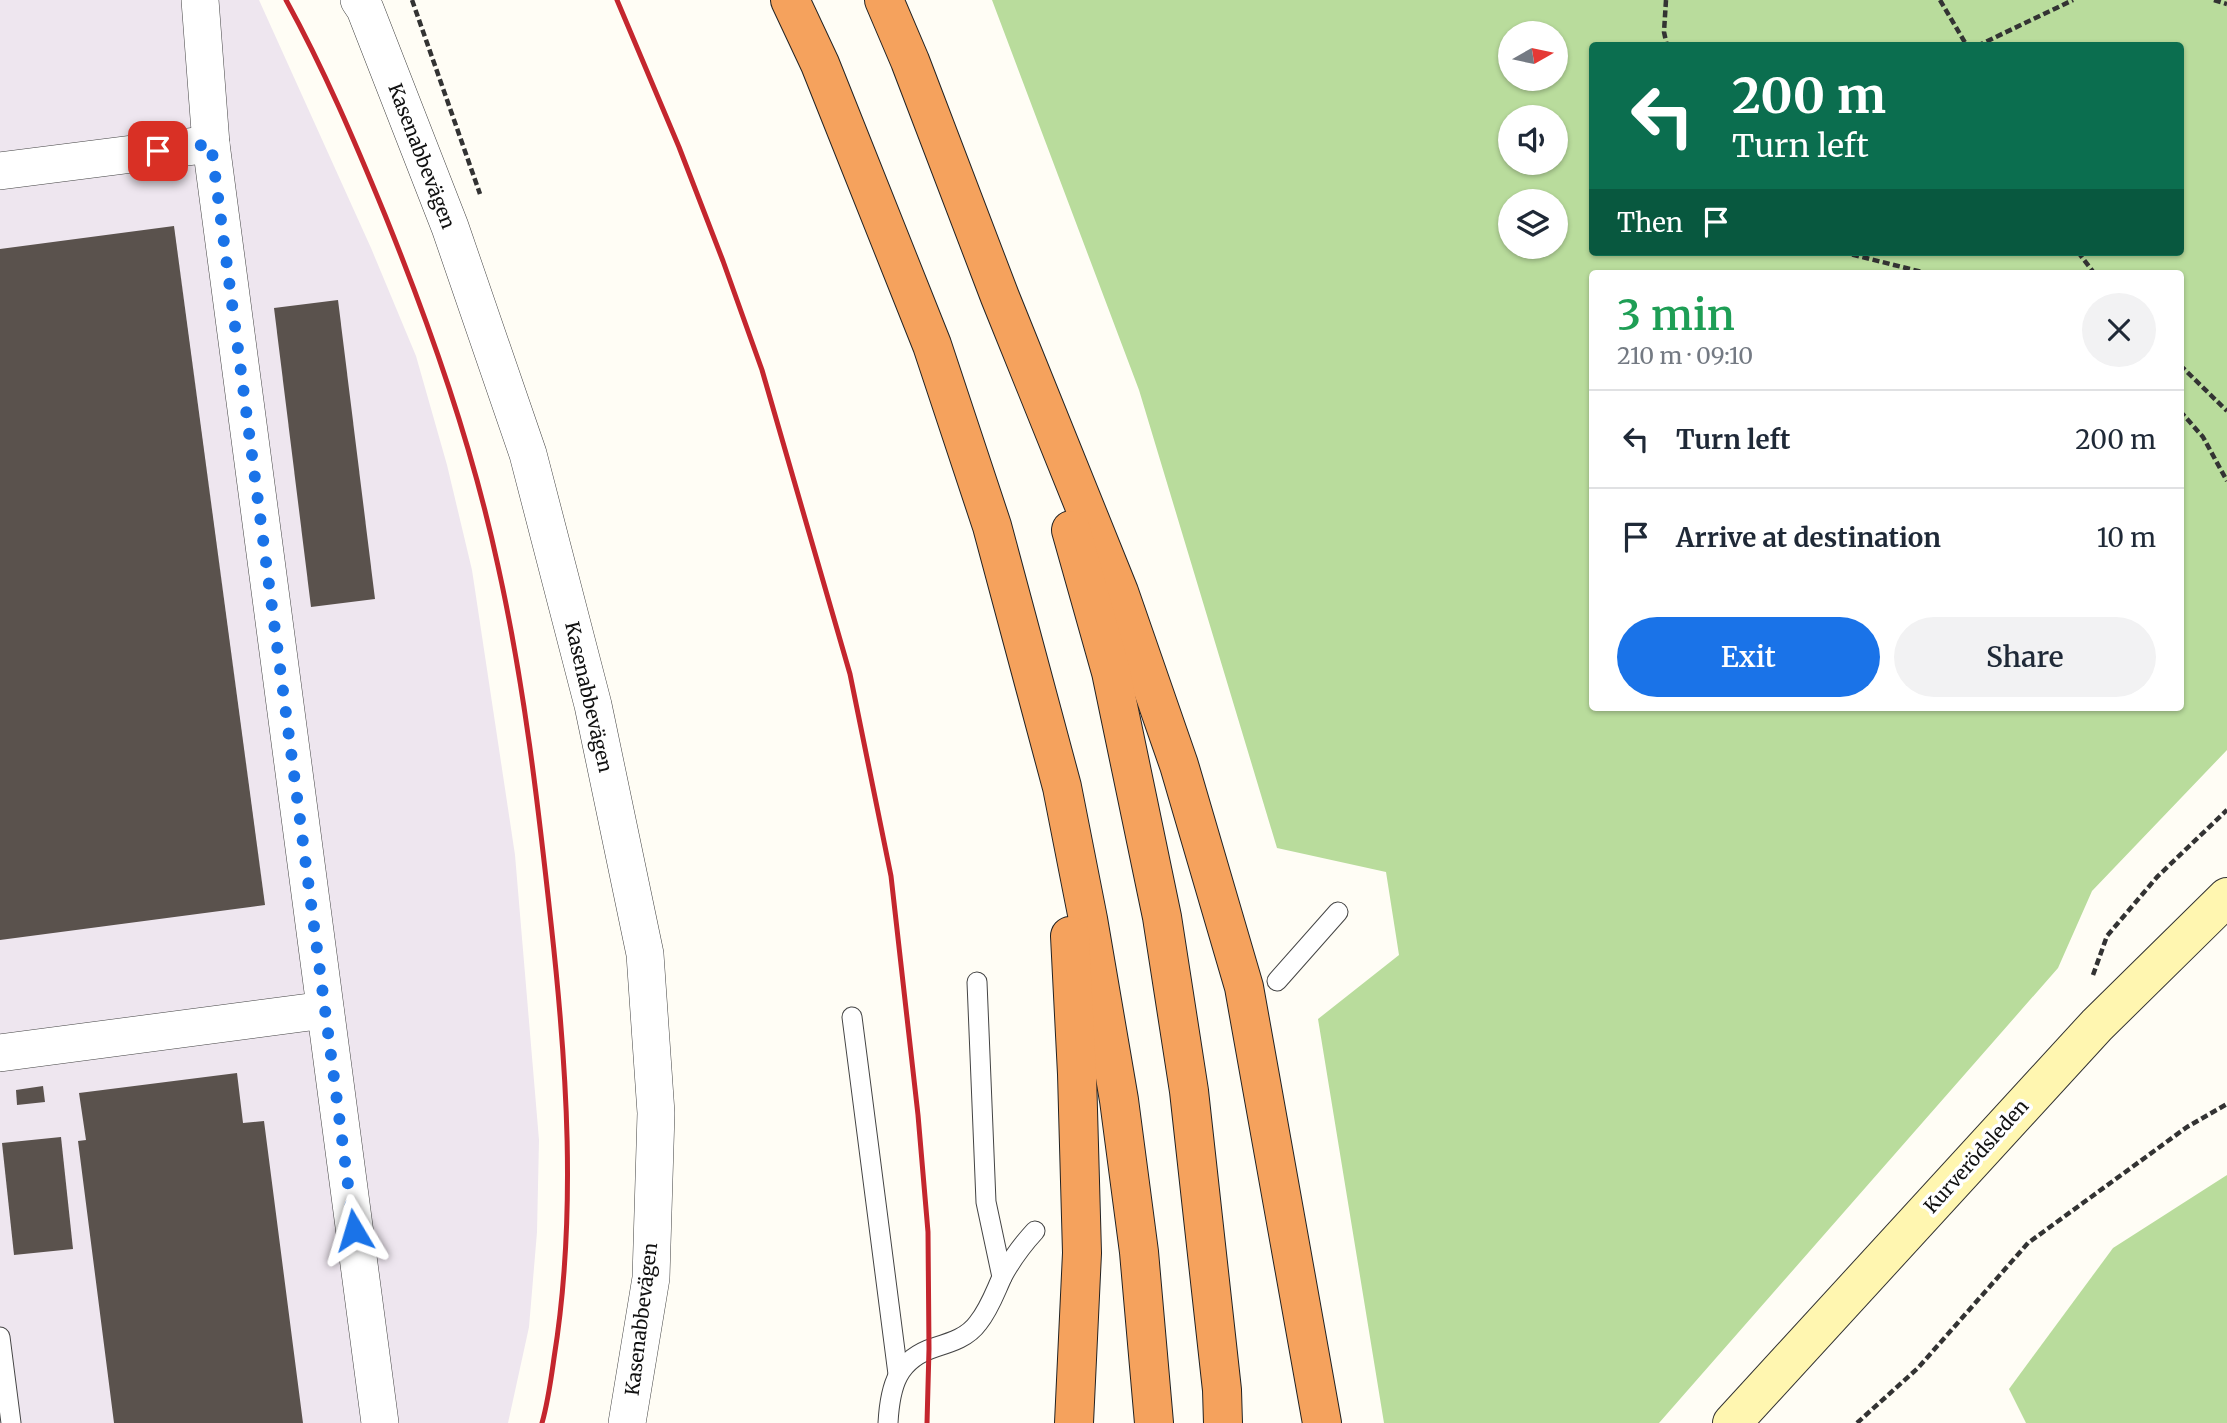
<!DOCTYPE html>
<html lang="en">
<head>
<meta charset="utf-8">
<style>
  body { margin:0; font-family:Merriweather,serif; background:#f2f2f3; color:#1f2937; height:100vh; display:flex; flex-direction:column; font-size:26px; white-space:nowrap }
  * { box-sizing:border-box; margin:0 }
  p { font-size:23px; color:#747a83 }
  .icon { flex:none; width:38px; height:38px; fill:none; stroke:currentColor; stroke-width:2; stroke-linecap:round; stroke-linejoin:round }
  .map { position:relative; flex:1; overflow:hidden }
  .side { position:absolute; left:1589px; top:270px; width:595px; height:441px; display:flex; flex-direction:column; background:#fff; border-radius:7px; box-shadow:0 2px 5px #0004 }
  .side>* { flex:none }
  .guide { position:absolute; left:1589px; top:42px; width:595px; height:214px; border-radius:7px; box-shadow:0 2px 5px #0004; background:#0b6e4f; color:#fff; overflow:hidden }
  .needle { width:46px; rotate:81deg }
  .controls { position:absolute; left:1498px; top:21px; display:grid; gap:14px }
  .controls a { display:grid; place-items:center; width:70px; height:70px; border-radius:50%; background:#fff; box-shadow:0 2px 5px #0004; font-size:35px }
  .pin { position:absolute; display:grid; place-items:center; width:60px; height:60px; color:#fff; margin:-30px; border-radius:14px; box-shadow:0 4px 10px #0006 }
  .me { position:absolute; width:77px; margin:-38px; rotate:353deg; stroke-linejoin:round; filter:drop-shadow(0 0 5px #0008) }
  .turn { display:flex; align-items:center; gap:24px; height:147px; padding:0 28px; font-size:32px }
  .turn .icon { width:91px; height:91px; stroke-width:2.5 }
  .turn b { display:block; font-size:49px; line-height:60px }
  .then { display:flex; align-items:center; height:66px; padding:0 28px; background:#0003; gap:14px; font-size:26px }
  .round { display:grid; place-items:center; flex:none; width:74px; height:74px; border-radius:37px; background:#f2f2f3 }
  .summary { display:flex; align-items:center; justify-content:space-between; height:119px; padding:0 28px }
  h1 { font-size:42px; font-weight:600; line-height:52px; color:#1e9e55 }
  .cta { display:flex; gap:14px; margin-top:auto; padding:14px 28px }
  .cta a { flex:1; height:80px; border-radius:42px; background:#1a73e8; color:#fff; font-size:28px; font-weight:600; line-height:80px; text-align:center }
  .cta a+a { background:#f2f2f3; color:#1f2937 }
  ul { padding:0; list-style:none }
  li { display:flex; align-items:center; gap:21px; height:98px; padding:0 28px; border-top:2px solid #e0e1e3 }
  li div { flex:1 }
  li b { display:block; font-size:26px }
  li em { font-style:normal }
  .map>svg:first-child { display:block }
</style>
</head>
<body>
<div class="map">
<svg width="2227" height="1423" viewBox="0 0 2227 1423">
  <rect width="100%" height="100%" fill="#fffdf5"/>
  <path fill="#eee6ef" d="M0,0H259L371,248L416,356L447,465L472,570L515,855L539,1140L537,1232L529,1327L508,1423H0Z"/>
  <g fill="#b9dc9c" fill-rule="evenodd">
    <path d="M992,0H2227V750L2092,891L2058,968L1659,1423H1384L1318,1019L1399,955L1386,872L1277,848L1139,390ZM1510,33H1556V79H1510ZM1592,46H2180V252H1592ZM1510,117H1556V163H1510ZM1510,201H1556V247H1510ZM1592,273H2180V707H1592Z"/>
    <path d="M2227,1175V1423H2026L2009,1389L2113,1248Z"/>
  </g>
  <g fill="#5a524d">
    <path d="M174,226L265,905L0,940V249Z"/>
    <path d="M338,300L375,599L311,607L274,308Z"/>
    <path d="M237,1073L243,1123L264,1121L303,1423H114L78,1141L86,1140L79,1093Z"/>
    <path d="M43,1086L45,1102L17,1105L16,1090Z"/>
    <path d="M61,1137L73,1249L14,1255L2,1143Z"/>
  </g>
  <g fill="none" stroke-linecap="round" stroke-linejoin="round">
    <g stroke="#444" stroke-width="21">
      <g id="lane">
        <path d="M1277,981L1338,912"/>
        <path d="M977,982L986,1202L1002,1277"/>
        <path d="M852,1017L898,1374"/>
        <path d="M0,1337L11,1423"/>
        <path d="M888,1423C890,1386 897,1359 936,1347C952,1342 968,1337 978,1323C990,1308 995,1292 1003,1275C1012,1259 1023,1244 1035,1231"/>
      </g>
    </g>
    <g stroke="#444" stroke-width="38">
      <g id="street">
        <path d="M200,0L211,144L380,1423"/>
        <path d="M359,0L365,9L450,227L528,454L593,705L645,954L656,1113L651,1278L627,1423"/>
        <path d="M0,171L211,144"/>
        <path d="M0,1053L325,1010"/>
      </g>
    </g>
    <g stroke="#333" stroke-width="40">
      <path id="secondary" d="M1732,1423L2097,1025L2227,897"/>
    </g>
    <g stroke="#222" stroke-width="40">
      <g id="highway">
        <path d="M790,0L820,64L932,345L992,526L1062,787L1088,919L1119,1100L1139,1252L1154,1423"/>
        <path d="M884,0L910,61L1000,297L1119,592L1179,765L1244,987L1322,1423"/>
        <path d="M1071,530L1111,672L1162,917L1189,1091L1222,1390L1223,1423"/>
        <path d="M1070,936L1077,1074L1082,1253L1074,1423"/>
      </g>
    </g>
    <g stroke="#333" stroke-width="4.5" stroke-dasharray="7 3.5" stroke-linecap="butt">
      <path d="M412,0L480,194"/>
      <path d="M1666,0L1664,32L1667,46"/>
      <path d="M1940,0L1967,46"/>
      <path d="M2214,0L2227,4"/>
      <path d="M1977,46L2073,0"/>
      <path d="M1842,252L1926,273"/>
      <path d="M2078,252L2094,273"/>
      <path d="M2180,365L2227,411"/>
      <path d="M2180,411L2203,437L2227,481"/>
      <path d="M2093,975L2107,936L2157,877L2227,810"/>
      <path d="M1857,1423L1918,1368L2028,1243L2187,1127L2227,1104"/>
    </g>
    <use href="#lane" stroke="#fff" stroke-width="19"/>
    <use href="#street" stroke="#fff" stroke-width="37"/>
    <use href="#secondary" stroke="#fff6b0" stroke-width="38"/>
    <use href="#highway" stroke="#f5a25d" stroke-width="38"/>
    <g stroke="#c4262e" stroke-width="5">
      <path d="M286,0C324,69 355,142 385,215C431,329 472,445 498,566C524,683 538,804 551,923C567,1067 577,1215 554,1358C551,1379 548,1402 542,1423"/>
      <path d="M617,0L679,147L723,261L762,370L850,674L891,876L918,1115L928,1232L929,1349L927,1423"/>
    </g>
  </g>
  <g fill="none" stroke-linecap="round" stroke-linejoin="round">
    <path stroke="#1a73e8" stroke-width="12" stroke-dasharray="0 21.6" d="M158,151L211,144L354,1230"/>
  </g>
  <g text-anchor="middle" stroke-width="7" stroke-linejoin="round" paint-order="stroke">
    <g font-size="19" fill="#111" stroke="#fff">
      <text transform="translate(422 156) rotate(69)" y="7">Kasenabbevägen</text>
      <text transform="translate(589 697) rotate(77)" y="7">Kasenabbevägen</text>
      <text transform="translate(1976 1156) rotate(-48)" y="7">Kurverödsleden</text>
      <text transform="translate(641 1319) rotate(-83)" y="7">Kasenabbevägen</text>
    </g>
  </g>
</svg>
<div class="controls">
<a><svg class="needle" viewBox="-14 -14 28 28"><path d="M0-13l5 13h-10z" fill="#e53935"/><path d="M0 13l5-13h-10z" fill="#747a83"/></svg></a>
<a><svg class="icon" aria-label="sound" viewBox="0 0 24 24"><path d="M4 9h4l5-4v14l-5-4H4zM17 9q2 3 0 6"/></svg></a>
<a><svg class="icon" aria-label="layers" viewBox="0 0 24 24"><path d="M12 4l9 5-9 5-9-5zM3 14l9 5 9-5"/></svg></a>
</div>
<div class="pin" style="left:158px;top:151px;background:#d93025"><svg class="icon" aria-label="arrive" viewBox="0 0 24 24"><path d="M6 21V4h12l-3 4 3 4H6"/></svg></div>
<svg class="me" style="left:354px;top:1230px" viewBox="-20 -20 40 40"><path d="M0-17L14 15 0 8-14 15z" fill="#1a73e8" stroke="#fff" stroke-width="4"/></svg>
<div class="guide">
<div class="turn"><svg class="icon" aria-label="left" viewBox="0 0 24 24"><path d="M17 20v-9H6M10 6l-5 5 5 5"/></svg><div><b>200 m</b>Turn left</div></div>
<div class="then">Then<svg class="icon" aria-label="arrive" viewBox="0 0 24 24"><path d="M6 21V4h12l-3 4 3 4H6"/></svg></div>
</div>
<section class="side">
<div class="summary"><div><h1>3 min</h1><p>210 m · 09:10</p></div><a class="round"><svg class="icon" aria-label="close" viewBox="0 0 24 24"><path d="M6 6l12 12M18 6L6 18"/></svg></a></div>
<ul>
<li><svg class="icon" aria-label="left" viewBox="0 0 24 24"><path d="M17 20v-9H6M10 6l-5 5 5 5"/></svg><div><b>Turn left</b></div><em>200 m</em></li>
<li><svg class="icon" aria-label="arrive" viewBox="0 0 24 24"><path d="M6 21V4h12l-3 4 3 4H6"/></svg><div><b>Arrive at destination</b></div><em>10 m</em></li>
</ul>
<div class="cta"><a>Exit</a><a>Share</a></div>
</section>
</div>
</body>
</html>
